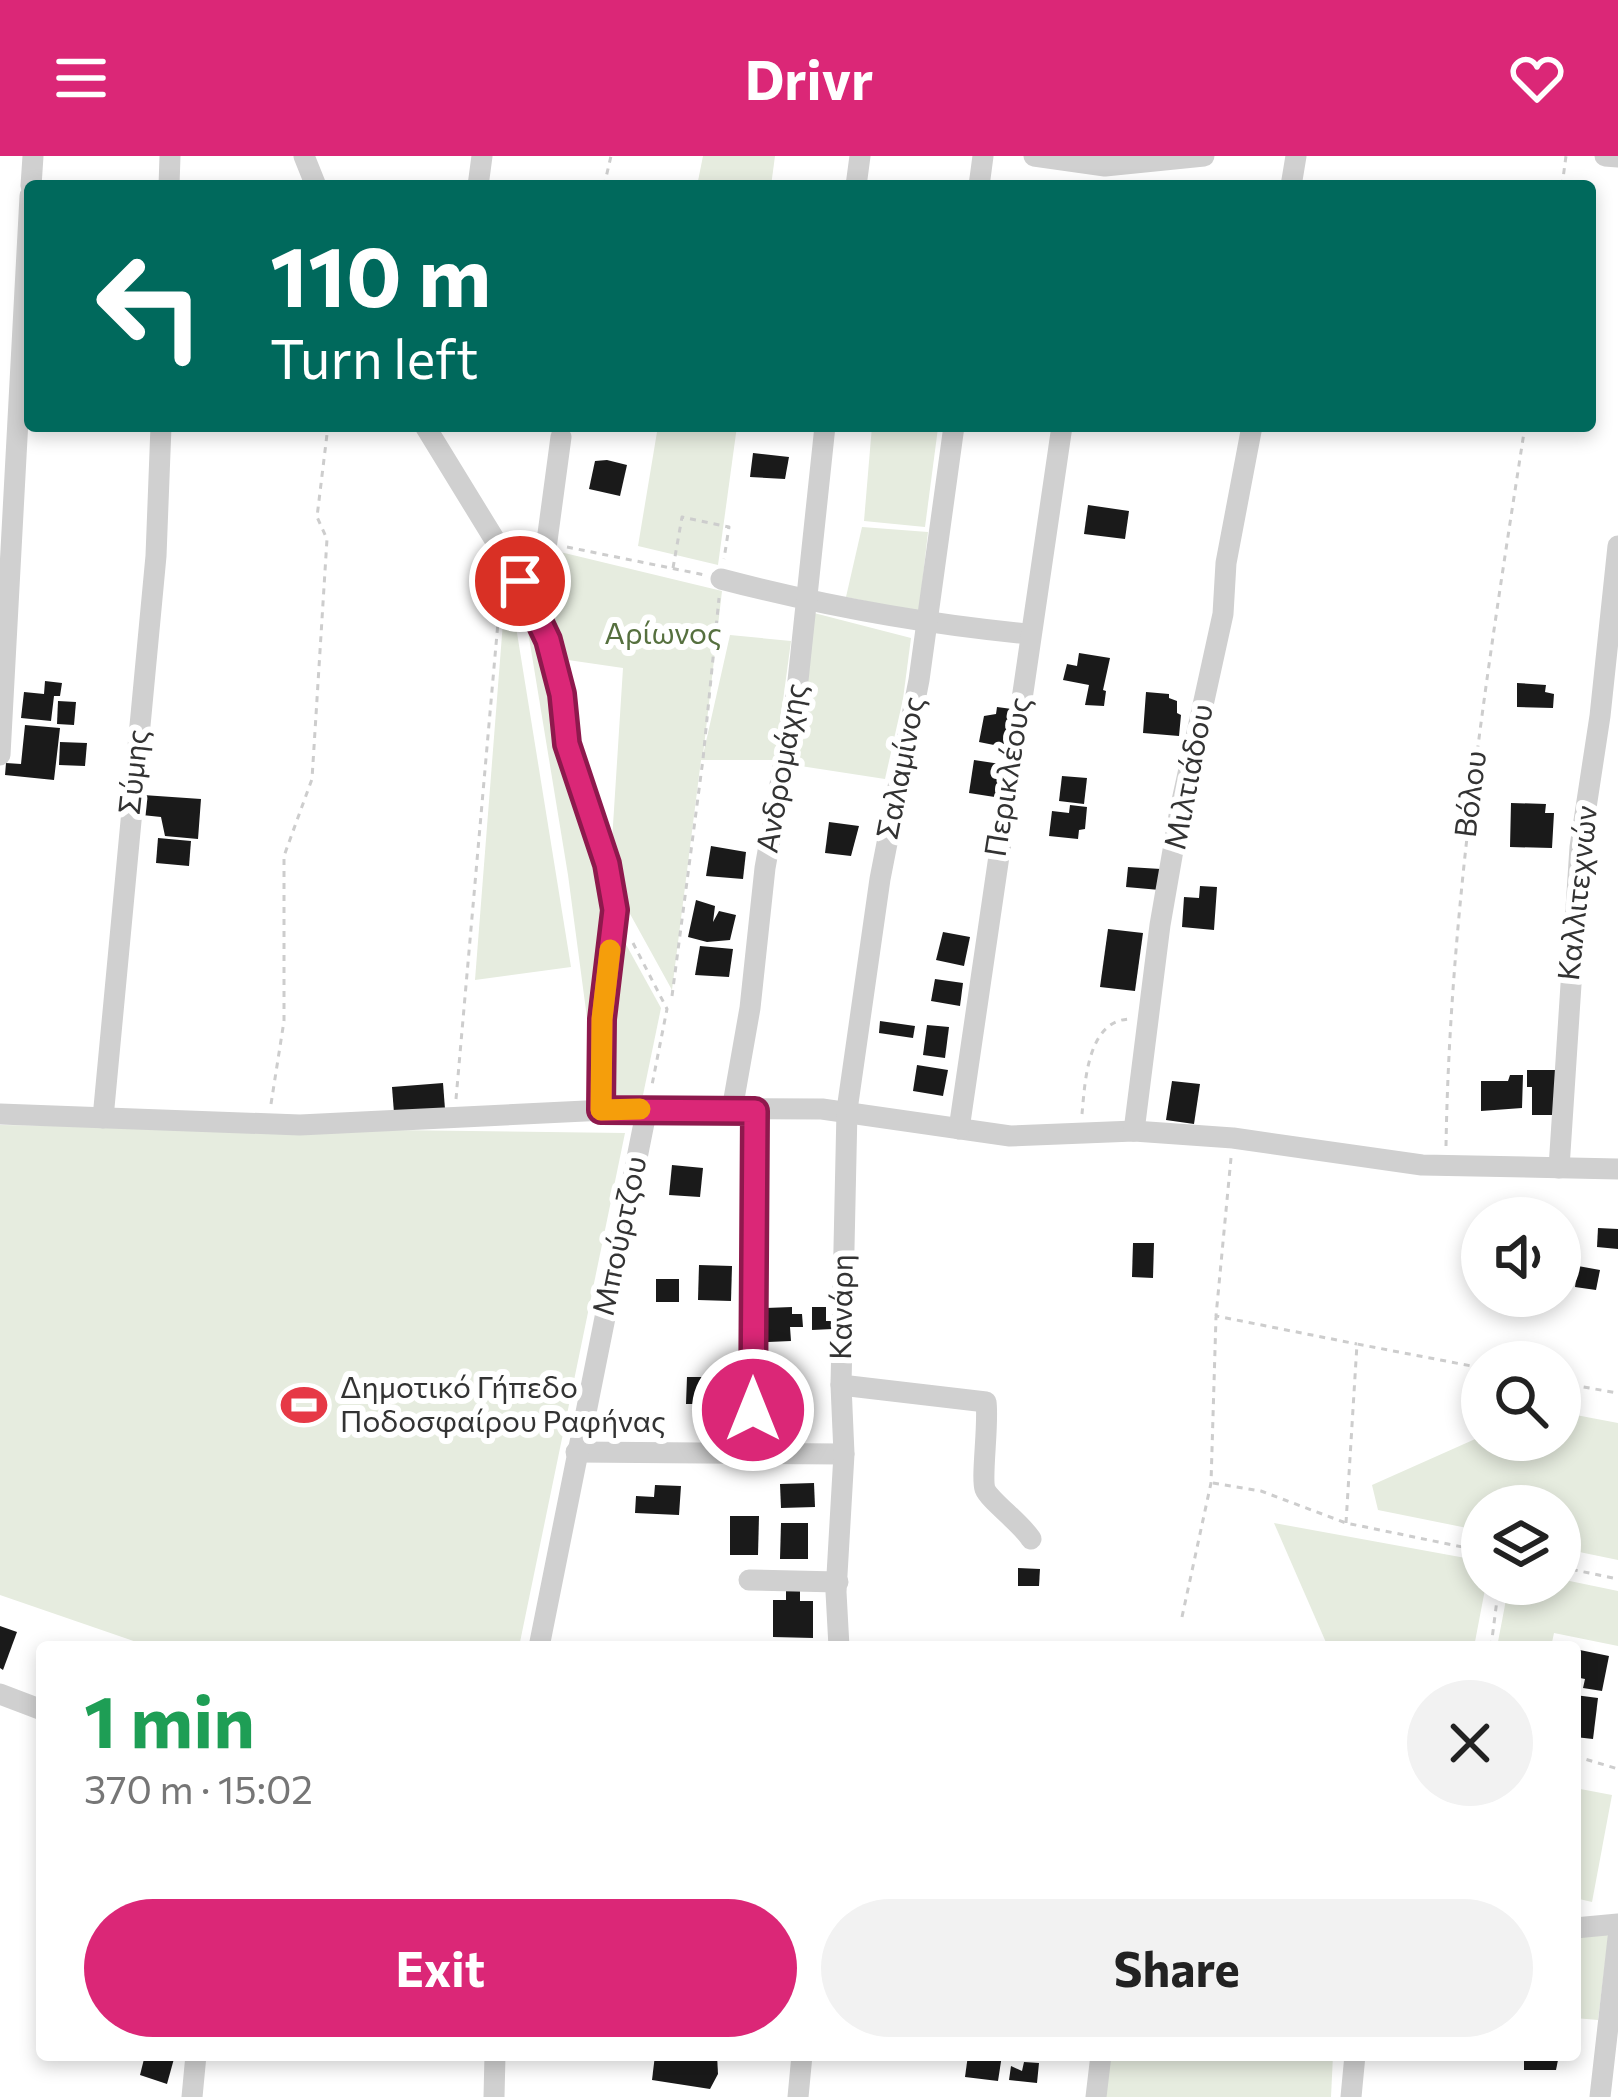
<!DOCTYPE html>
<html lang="en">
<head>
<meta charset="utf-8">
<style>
  body { margin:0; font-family:Commissioner,sans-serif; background:#f2f2f2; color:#222; height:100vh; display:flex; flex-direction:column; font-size:45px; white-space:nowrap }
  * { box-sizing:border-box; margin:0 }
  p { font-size:39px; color:#767676 }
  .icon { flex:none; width:66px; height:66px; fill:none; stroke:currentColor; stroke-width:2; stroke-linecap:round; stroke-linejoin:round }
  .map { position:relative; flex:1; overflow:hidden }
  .side { position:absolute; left:36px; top:1485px; width:1545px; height:420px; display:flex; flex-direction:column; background:#fff; border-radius:12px; box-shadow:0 6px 18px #0003 }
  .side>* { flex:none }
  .guide { position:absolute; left:24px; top:24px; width:1572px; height:252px; border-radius:12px; box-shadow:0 6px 18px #0003; background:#00695c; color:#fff; overflow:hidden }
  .tools { position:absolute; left:1461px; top:1041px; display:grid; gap:24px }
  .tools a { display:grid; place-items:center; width:120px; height:120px; border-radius:50%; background:#fff; box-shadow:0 6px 18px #0003; font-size:60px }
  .pin { position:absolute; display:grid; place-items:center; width:102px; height:102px; color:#fff; margin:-51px; border:6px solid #fff; border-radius:50%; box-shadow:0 3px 12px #0007 }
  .me { position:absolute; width:132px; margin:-66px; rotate:0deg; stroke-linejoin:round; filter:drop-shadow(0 0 9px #0008) }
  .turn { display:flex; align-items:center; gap:42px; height:252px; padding:0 48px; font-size:54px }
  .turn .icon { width:156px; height:156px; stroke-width:2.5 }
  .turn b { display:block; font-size:84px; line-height:102px }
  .round { display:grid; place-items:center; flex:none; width:126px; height:126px; border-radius:63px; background:#f2f2f2 }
  .overview { display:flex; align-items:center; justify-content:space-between; height:204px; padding:0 48px }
  h1 { font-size:72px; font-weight:700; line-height:90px; color:#1e9e55 }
  .primary-button { display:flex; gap:24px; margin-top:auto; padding:24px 48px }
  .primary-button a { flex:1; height:138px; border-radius:72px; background:#db2777; color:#fff; font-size:48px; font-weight:700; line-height:138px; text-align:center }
  .primary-button a+a { background:#f2f2f2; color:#222 }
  header { display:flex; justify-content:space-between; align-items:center; height:156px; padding:0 48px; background:#db2777; color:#fff; font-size:54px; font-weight:700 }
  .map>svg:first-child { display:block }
</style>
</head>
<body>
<header><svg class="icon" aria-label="menu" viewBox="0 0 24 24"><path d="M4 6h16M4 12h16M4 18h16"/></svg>Drivr<svg class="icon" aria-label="heart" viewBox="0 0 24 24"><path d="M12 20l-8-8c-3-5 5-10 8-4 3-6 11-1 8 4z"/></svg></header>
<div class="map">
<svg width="1618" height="1941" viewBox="0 0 1618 1941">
  <rect width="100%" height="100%" fill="#fff"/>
  <g fill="#e6ecdf">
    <path d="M703,0H775L771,30H697Z"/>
    <path d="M658,270H737L718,409L638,390Z"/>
    <path d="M872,270L938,272L925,371L864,365Z"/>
    <path d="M862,371L928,376L919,456L846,441Z"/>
    <path d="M552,394L722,435L703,599L730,479L791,485L775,604H701L672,834L624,747L612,685L623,512L568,504L545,451Z"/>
    <path d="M507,415L571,811L475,824Z"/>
    <path d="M523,445L547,510L558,592L609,752L591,892L568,719Z"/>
    <path d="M814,457L911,482L903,543L885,623L794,609Z"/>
    <path d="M618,774L661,852L643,939H608V854Z"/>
    <path d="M0,969L625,977L519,1491H151L0,1439Z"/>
    <path d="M1560,1256L1618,1267V1404L1560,1392V1350H1482V1375L1378,1354L1372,1329L1482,1280V1284H1560Z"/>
    <path d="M1274,1367L1482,1405V1428H1486L1474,1491H1328Z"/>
    <path d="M1560,1423L1618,1435V1490L1554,1477L1551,1491H1497L1509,1428H1560Z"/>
    <path d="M1575,1632L1612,1639L1592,1746L1575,1742Z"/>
    <path d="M1609,1775L1598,1864L1575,1862V1777Z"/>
    <path d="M1108,1899H1333L1331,1941H1102Z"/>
  </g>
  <g fill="#1a1a1a">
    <path d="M753,297L789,301L785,323L750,321Z"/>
    <path d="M607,304L627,309L620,340L589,333L595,305Z"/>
    <path d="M1088,349L1129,355L1125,383L1084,378Z"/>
    <path d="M1079,497L1110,502L1103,534L1106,535L1104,550L1085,549L1089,529L1063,524L1067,508L1077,510Z"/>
    <path d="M45,525L62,527L60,540H54L51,565L21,562L24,536L44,538Z"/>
    <path d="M1517,527L1546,529L1545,536L1554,538L1553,552L1517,551Z"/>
    <path d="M1146,536L1169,538V542L1177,545V557L1181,559L1179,580L1143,577Z"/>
    <path d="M58,545L76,546L74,569L57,568Z"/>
    <path d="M997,551L1012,553L1009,592L979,586L984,560L996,558Z"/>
    <path d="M25,569L60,572L54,624L5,619L6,607L21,608Z"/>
    <path d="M60,586L87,587L85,610L59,609Z"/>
    <path d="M974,604L1007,609L1001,642L969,637Z"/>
    <path d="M1062,620L1087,622L1084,648L1059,645Z"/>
    <path d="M143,639L201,643L198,683L165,680L161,661L142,659Z"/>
    <path d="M1511,647L1546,648L1545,657H1554L1552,692L1510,691Z"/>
    <path d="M1070,649L1087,651L1085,673L1079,674L1078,683L1049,680L1052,655L1069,657Z"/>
    <path d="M829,666L859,670L851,700L825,697Z"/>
    <path d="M158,682L191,685L189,710L156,707Z"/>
    <path d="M711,690L746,696L743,723L706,720Z"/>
    <path d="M1128,711L1161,713L1160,734L1126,731Z"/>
    <path d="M1200,730L1217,731L1214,774L1182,771L1184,741L1199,742Z"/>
    <path d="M696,744L715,750L713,766L719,755L736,759L730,784L707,786L688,781Z"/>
    <path d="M1108,773L1143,777L1135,835L1100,831Z"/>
    <path d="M943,776L970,781L964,810L936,804Z"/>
    <path d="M700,790L733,793L729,821L695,819Z"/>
    <path d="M935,823L963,827L960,850L931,845Z"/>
    <path d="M880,865L915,870L913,882L879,877Z"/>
    <path d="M927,869L949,871L945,902L923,899Z"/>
    <path d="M917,909L948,914L943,940L913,935Z"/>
    <path d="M1527,914H1559L1555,959H1532V931H1527Z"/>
    <path d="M1510,919H1523L1522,952L1481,955V925H1508Z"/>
    <path d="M1172,925L1200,928L1194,968L1166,964Z"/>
    <path d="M443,927L445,953L394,957L392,931Z"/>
    <path d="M672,1009L703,1012L700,1041L669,1039Z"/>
    <path d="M1598,1072L1618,1073V1093L1597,1091Z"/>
    <path d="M1133,1087H1154L1153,1122L1132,1121Z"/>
    <path d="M699,1109L732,1110L731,1145L698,1144Z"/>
    <path d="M1578,1110L1600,1114L1596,1134L1575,1131Z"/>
    <rect x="656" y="1123" width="23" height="23"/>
    <path d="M792,1151V1158H802L803,1171H790L791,1185L768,1186L766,1152Z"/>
    <path d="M812,1151H826V1165H832L833,1173L812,1174Z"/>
    <path d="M687,1221H718L717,1259H701V1248H686Z"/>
    <path d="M814,1327L815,1351L781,1352L780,1328Z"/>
    <path d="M655,1329L681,1330L679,1359L635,1357L636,1340L654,1341Z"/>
    <path d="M730,1360H759L758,1399H730Z"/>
    <path d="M781,1367H808V1403H780Z"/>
    <path d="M1018,1412L1040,1413L1039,1430H1018Z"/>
    <path d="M786,1433H800V1445H813V1482L773,1481V1444H786Z"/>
    <path d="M0,1470L17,1476L3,1514L0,1512Z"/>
    <path d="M1575,1493L1609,1500L1602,1535L1583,1532L1585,1523L1575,1521Z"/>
    <path d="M1575,1539L1598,1542L1593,1583L1575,1581Z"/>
    <path d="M145,1899H175L167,1928L140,1919Z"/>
    <path d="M655,1899H717L718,1918L710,1933L652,1924Z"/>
    <path d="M968,1899H1002L998,1925L965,1921Z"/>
    <path d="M1524,1899H1559L1556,1914H1524Z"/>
    <path d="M1024,1906L1039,1907L1037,1927L1009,1924L1011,1910L1022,1915Z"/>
  </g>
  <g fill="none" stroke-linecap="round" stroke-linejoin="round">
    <g stroke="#cdcdcd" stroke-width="3" stroke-dasharray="6 6" stroke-linecap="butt">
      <path d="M604,30L611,0"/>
      <path d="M1562,30L1566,0"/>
      <path d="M567,391L705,419"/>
      <path d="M673,412L682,361L729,371L724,403"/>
      <path d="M633,787L667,853L652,929"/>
      <path d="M672,840L703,603L719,442"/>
      <path d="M456,943L501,432"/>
      <path d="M271,948L284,865V700L312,623L327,383L317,361L328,270"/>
      <path d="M1082,958C1085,927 1087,865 1129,863"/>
      <path d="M1446,990C1450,748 1488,509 1525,270"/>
      <path d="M1231,1002L1216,1160L1357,1188"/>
      <path d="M1560,1227L1618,1237"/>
      <path d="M1213,1327L1261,1335L1346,1367L1482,1395"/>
      <path d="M1346,1367L1357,1188L1482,1212"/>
      <path d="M1560,1411L1618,1423"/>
      <path d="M1182,1461L1211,1327L1216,1161"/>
      <path d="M1491,1491L1499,1428"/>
      <path d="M1575,1600L1618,1613"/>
    </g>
    <g stroke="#d0d0d0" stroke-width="21">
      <path d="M304,0L316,30"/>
      <path d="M1034,0L1105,10L1204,0"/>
      <path d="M1605,0L1618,1"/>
      <path d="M31,30L33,0"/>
      <path d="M169,30L170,0"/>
      <path d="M478,30L482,0"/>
      <path d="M856,30L860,0"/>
      <path d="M979,30L983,0"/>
      <path d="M1291,30L1296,0"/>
      <path d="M425,270L520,425L548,484L562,538L567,588L607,708L615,754L602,863L601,954"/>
      <path d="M721,423C824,450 922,468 1029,478"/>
      <path d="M532,450L540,437L561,281"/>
      <path d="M0,599L30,40"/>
      <path d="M732,954L750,852L765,712L797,534L825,270"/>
      <path d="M0,958L300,969L647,952L822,953L1010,980L1134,975L1233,982L1422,1009L1618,1013"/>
      <path d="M103,962L156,400L161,270"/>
      <path d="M959,973L1062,270"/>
      <path d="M1134,975L1160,769L1180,654L1223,458L1226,407L1252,270"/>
      <path d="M1559,1012L1580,691L1600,560L1618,390"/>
      <path d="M841,1229L986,1246C989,1267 981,1321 985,1333C989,1344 1022,1368 1031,1383"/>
      <path d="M576,1296L844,1298"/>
      <path d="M753,1297L755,955"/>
      <path d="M749,1424L838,1426"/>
      <path d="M539,1491L647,952"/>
      <path d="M839,1491L836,1436L844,1298L841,1229L847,954L880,723L919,524L954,270"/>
      <path d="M0,1538L42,1554"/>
      <path d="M1575,1772L1618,1768"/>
      <path d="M192,1941L196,1899"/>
      <path d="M494,1941L495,1899"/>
      <path d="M798,1941L802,1899"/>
      <path d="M1096,1941L1101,1899"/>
      <path d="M1351,1941L1355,1899"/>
      <path d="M1600,1941L1618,1782"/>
    </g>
  </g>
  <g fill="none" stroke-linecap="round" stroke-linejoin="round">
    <g stroke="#8e194d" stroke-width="30">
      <path id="route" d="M520,425L548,484L562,538L567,588L607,708L615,754L602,863L601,954L755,955L753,1254"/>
    </g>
    <use href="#route" stroke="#db2777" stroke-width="21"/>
    <path stroke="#f59e0b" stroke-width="21" d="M610,794L602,863L601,954L640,953"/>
  </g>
  <defs>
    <g id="stadium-bare" transform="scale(3.6)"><path d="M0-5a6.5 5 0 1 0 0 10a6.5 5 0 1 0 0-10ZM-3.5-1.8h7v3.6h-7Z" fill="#e63946" stroke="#fff" stroke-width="2.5" paint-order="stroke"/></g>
  </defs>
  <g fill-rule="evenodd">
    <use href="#stadium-bare" x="304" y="1249"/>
  </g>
  <g text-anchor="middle" stroke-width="12" stroke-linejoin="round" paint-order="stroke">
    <g font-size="30" fill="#56703f" stroke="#fff">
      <text x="663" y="488">Αρίωνος</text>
    </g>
    <g font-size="30" fill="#333" stroke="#fff">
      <text transform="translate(782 612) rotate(-80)" y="10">Ανδρομάχης</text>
      <text transform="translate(901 612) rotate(-79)" y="10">Σαλαμίνος</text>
      <text transform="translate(134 616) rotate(-84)" y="10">Σύμης</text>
      <text transform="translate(1008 621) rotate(-81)" y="10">Περικλέους</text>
      <text transform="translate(1189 621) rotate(-79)" y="10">Μιλτιάδου</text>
      <text transform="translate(1471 638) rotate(-83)" y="10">Βόλου</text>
      <text transform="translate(1578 737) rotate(-84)" y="10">Καλλιτεχνών</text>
      <text transform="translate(620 1080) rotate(-78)" y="10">Μπούρτζου</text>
      <text transform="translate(842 1151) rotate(-89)" y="10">Κανάρη</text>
    </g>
    <g font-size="30" fill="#333" stroke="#fff" text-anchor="start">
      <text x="340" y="1242">Δημοτικό Γήπεδο<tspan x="340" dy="34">Ποδοσφαίρου Ραφήνας</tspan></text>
    </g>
  </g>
</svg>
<div class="tools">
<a><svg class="icon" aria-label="sound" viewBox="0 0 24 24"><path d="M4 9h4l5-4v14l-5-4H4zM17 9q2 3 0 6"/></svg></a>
<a><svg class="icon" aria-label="search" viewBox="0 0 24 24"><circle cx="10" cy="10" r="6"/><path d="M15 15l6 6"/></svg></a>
<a><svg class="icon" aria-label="layers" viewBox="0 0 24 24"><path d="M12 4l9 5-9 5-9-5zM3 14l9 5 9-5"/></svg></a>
</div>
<div class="pin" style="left:520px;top:425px;background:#d93025"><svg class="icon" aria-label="arrive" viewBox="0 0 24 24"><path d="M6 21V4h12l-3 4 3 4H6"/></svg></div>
<svg class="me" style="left:753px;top:1254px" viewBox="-20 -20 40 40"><circle r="17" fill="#db2777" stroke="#fff" stroke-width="3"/><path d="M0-11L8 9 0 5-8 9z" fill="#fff"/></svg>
<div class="guide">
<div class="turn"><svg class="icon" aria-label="left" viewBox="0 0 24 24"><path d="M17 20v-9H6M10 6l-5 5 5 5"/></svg><div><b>110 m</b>Turn left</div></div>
</div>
<section class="side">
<div class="overview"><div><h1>1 min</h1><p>370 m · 15:02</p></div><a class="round"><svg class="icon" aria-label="close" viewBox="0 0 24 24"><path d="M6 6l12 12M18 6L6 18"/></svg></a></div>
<div class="primary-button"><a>Exit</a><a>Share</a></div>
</section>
</div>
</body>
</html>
